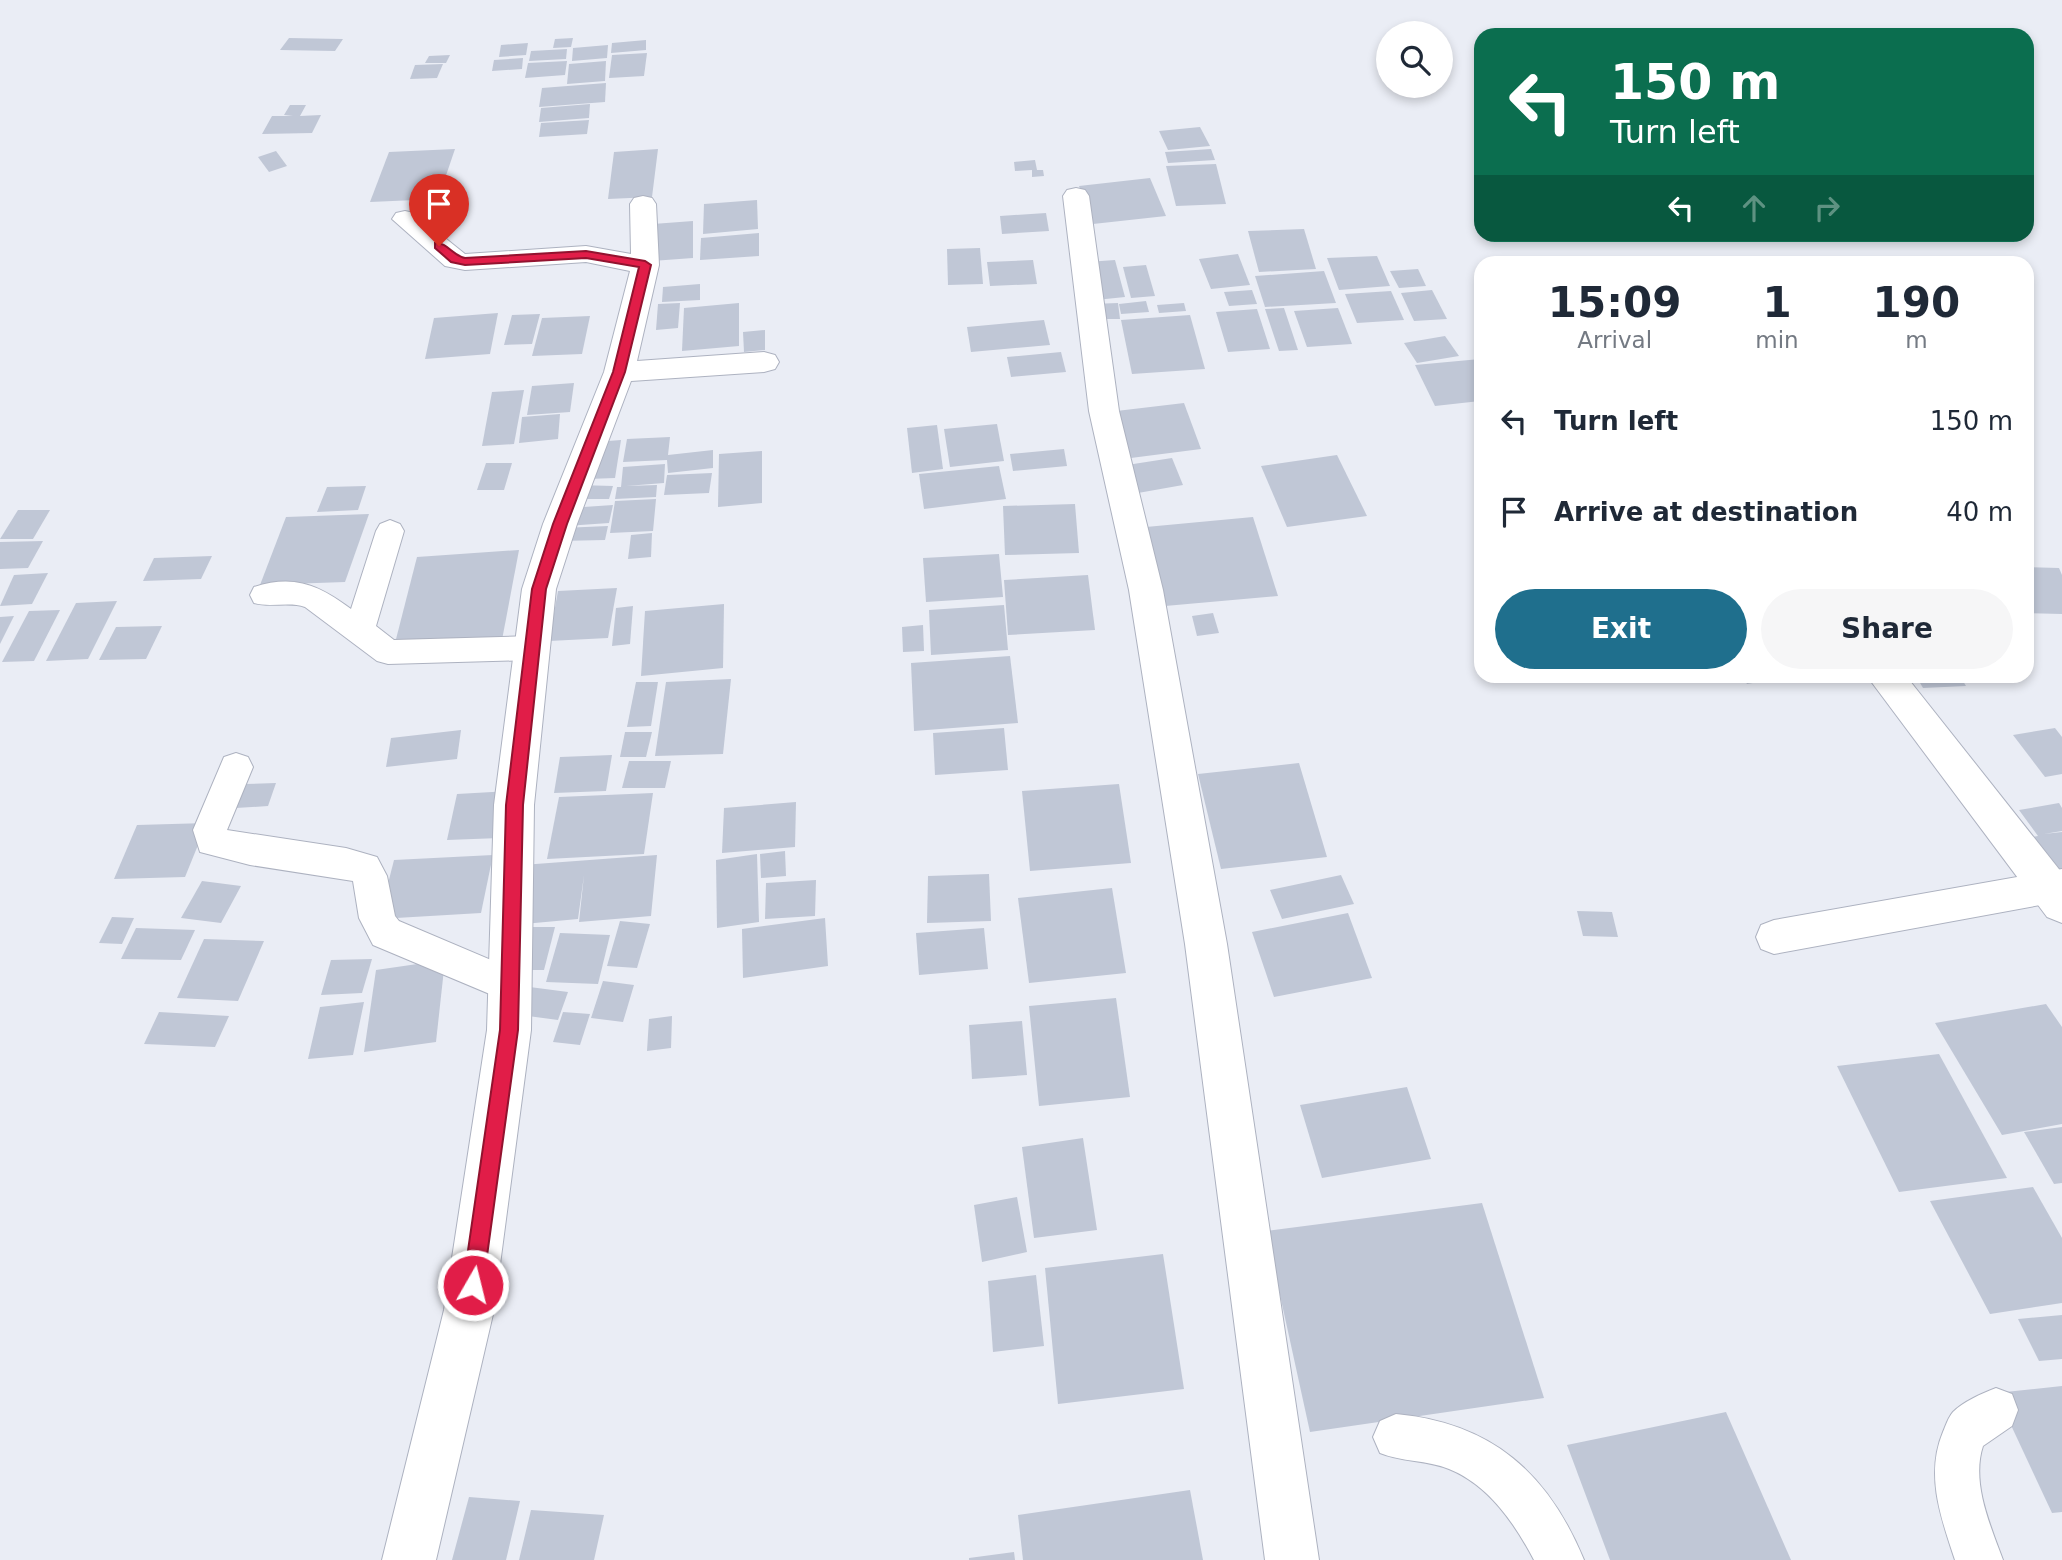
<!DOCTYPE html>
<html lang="en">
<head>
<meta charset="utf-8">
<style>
  body { margin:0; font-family:"DejaVu Sans",sans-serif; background:#f6f6f7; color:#1f2937; height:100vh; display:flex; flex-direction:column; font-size:26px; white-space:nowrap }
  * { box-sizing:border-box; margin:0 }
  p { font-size:23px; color:#747a83 }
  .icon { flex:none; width:38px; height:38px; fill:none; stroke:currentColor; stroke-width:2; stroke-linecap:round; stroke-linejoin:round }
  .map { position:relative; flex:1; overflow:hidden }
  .details { position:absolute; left:1474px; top:256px; width:560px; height:427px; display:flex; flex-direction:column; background:#fff; border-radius:21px; box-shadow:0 4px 10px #0003 }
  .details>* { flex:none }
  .guide { position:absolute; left:1474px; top:28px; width:560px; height:214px; border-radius:21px; box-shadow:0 4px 10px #0003; background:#0b6e4f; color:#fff; overflow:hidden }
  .buttons { position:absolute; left:1376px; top:21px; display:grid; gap:14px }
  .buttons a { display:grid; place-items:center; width:77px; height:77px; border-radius:50%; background:#fff; box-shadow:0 4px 10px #0003; font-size:35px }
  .pin { position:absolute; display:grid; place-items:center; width:60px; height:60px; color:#fff; margin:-72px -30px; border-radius:50% 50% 50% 0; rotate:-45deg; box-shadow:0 0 7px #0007 }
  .pin .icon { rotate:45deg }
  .me { position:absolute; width:77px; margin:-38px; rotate:8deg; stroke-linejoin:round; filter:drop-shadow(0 0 5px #0008) }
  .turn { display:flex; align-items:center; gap:24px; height:147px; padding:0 21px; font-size:32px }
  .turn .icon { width:91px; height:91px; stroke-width:2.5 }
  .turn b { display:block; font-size:49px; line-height:60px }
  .lanes { display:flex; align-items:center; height:66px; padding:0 21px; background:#0003; justify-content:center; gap:35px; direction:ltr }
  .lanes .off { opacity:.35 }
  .eta { display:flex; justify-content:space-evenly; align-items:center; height:119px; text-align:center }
  .eta b { font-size:42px; font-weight:800; line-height:49px }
  .primary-button { display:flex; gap:14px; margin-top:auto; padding:14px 21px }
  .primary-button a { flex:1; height:80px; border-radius:42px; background:#1f6f8d; color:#fff; font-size:28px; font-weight:800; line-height:80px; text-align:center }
  .primary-button a+a { background:#f6f6f7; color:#1f2937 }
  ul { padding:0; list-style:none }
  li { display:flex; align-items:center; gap:21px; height:91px; padding:0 21px }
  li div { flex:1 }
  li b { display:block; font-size:26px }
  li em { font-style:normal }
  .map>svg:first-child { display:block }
</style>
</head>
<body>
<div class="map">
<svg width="2062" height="1560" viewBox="0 0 2062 1560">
  <rect width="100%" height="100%" fill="#eaedf5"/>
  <g fill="#c0c7d6">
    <path d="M289,38L343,39L335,51L280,50Z"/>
    <path d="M573,38L571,47L553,48L555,39Z"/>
    <path d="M646,40V50L611,53L612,43Z"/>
    <path d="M528,43L526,55L499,57L501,45Z"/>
    <path d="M608,45L607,58L572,61L573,48Z"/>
    <path d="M567,49L566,59L529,61L531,51Z"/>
    <path d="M647,53L644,76L609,78L612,55Z"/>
    <path d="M450,55L446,63H425L429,56Z"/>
    <path d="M523,58L522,69L492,71L494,60Z"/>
    <path d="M567,61L565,75L525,78L528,63Z"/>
    <path d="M606,61L605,81L567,84L569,64Z"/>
    <path d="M443,64L437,78L410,79L415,65Z"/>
    <path d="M606,83L605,102L539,107L542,88Z"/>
    <path d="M590,104L589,118L539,122L541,108Z"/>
    <path d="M290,105H306L300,116L321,115L312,133L262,134L272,116H293L284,115Z"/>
    <path d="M589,120L587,134L539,137L541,123Z"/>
    <path d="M1200,127L1210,146L1168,150L1159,131Z"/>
    <path d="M455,149L438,199L370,202L389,152Z"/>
    <path d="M658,149L652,197L608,199L614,152Z"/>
    <path d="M1211,149L1215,160L1168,163L1165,152Z"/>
    <path d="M276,151L287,166L269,172L258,157Z"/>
    <path d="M1035,160L1037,170H1043L1044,176L1032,177V170L1015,171L1014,162Z"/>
    <path d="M1216,164L1226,204L1176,206L1166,166Z"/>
    <path d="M1150,178L1166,216L1093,224L1079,186Z"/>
    <path d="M757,200L758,229L703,234L704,204Z"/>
    <path d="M1046,213L1049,231L1002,234L1000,216Z"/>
    <path d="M693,221V258L652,261L653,224Z"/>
    <path d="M1304,229L1316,269L1259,272L1248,231Z"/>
    <path d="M759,233V256L700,260L701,238Z"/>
    <path d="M980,248L983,284L948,285L947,249Z"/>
    <path d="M1238,254L1250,285L1211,289L1199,259Z"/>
    <path d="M1377,256L1390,286L1339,290L1327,258Z"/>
    <path d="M1033,260L1037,284L990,286L987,262Z"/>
    <path d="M1115,260L1125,297L1096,300L1087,262Z"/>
    <path d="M1146,265L1155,296L1131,298L1123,267Z"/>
    <path d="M1418,269L1426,286L1399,288L1390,271Z"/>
    <path d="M1324,271L1336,303L1265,307L1255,276Z"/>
    <path d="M700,284V300L662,302L663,287Z"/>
    <path d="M1252,290L1257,304L1229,306L1224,292Z"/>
    <path d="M1432,290L1447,319L1414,321L1401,293Z"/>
    <path d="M1391,291L1404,320L1357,323L1345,294Z"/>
    <path d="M1146,301L1149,312L1121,314L1119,304Z"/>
    <path d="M680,303L678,328L656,330L658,304Z"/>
    <path d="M739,303V346L682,351L684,308Z"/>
    <path d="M1118,303L1120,319H1094L1092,304Z"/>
    <path d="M1184,303L1186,311L1159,313L1157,305Z"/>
    <path d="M1284,308L1298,350L1279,351L1265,309Z"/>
    <path d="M1338,308L1352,344L1307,347L1294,311Z"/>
    <path d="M1257,309L1270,349L1228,352L1216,312Z"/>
    <path d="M498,313L490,354L425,359L434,318Z"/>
    <path d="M540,314L532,344L504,345L512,315Z"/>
    <path d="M1190,315L1205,369L1132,374L1121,320Z"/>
    <path d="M590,316L582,354L532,356L542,318Z"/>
    <path d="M1044,320L1050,345L971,352L967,327Z"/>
    <path d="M765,330V350L744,352L743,332Z"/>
    <path d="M1445,336L1459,356L1417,363L1404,343Z"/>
    <path d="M1061,352L1066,372L1011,377L1007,357Z"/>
    <path d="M1480,359V401L1435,406L1415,365Z"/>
    <path d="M574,383L570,412L527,415L532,386Z"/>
    <path d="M524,390L514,444L482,446L492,392Z"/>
    <path d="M1184,403L1201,449L1123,459L1108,412Z"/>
    <path d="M560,414L558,439L519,443L522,417Z"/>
    <path d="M997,424L1004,461L950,467L944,429Z"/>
    <path d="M937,425L943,469L912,473L907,428Z"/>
    <path d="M670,437L668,455L713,450V468L668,473L667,460L623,462L627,439Z"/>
    <path d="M621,440L615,478L588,479L595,442Z"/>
    <path d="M1064,449L1067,466L1013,471L1010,454Z"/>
    <path d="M762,451V503L718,507L719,454Z"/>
    <path d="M1337,455L1367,516L1287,527L1261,466Z"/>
    <path d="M1172,458L1183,485L1138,493L1127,465Z"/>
    <path d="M486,463H512L504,490H477Z"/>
    <path d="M665,464L664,483L626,486L657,485L656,497L615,499L617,487H621L623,467Z"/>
    <path d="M999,466L1006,499L924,509L919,474Z"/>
    <path d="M712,473L709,493L664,495L667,475Z"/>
    <path d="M578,485L613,486L609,499H574Z"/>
    <path d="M366,486L358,510L317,512L327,487Z"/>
    <path d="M656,499L653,531L610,533L615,501Z"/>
    <path d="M1075,504L1079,553L1005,555L1003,506Z"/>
    <path d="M613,505L609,523L566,526L569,508Z"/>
    <path d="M18,510H50L33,539H0Z"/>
    <path d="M369,514L345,582L260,585L286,517Z"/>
    <path d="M1253,517L1278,596L1165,606L1146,527Z"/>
    <path d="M608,526L605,540L559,541L562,528Z"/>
    <path d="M652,533L651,557L628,559L631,535Z"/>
    <path d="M43,541L28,568L0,569V542Z"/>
    <path d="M519,550L502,640L394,647L417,557Z"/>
    <path d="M999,554L1003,597L926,602L923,558Z"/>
    <path d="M212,556L201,579L143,581L154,558Z"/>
    <path d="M2026,567L2059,568L2062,575V614L2026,613Z"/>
    <path d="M48,573L32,604L0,606L14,575Z"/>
    <path d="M1088,575L1095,630L1008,635L1004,580Z"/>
    <path d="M617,588L608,638L549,641L558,591Z"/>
    <path d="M117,601L88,659L46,661L76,603Z"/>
    <path d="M724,604L723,668L641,676L645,611Z"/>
    <path d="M1004,605L1008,650L931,655L929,610Z"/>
    <path d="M633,606L630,644L612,646L616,608Z"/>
    <path d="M60,610L34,661L2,662L29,611Z"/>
    <path d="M1213,613L1219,633L1197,636L1192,616Z"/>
    <path d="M14,616L0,644V617Z"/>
    <path d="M923,625L924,651L903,652L902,627Z"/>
    <path d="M162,626L146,659L99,660L116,627Z"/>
    <path d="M1010,656L1018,723L914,731L911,663Z"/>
    <path d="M1742,676H1788V677L1747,684Z"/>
    <path d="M1916,676H1960L1966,686L1923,688Z"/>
    <path d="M731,679L723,754L655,756L666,682Z"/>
    <path d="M636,682H658L651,726L627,727Z"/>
    <path d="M1004,728L1008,770L935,775L933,733Z"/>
    <path d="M2055,728L2062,737V774L2045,777L2013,735Z"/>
    <path d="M461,730L457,759L386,767L391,738Z"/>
    <path d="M625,732H652L646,757H620Z"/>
    <path d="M612,755L606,791L554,793L560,757Z"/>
    <path d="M629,761H671L665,788H622Z"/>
    <path d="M1299,763L1327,857L1221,869L1198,774Z"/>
    <path d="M276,783L268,806L236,808L244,784Z"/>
    <path d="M1119,784L1131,863L1030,871L1022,791Z"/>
    <path d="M510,791L500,838L447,840L457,794Z"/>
    <path d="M653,793L644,854L547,859L559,797Z"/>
    <path d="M796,802L795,847L722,853L724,808Z"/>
    <path d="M2059,803L2062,808V831L2044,834L2062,832V879L2032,837L2038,836L2019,810Z"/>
    <path d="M207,823L185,877L114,879L137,825Z"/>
    <path d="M785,851L786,876L761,878L760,854Z"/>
    <path d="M757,854L759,922L717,928L716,860Z"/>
    <path d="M493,855L481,913L379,919L394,860Z"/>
    <path d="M657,855L651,916L579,922L584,875L578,919L513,925L522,865Z"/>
    <path d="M989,874L991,921L927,923L928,876Z"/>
    <path d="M1341,875L1354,904L1282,919L1270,890Z"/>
    <path d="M816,880L815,916L765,919L766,883Z"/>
    <path d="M202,881L241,886L221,923L181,918Z"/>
    <path d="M1112,888L1126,973L1029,983L1018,898Z"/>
    <path d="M1577,911L1612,912L1618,937L1583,936Z"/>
    <path d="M1348,913L1372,978L1274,997L1252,932Z"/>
    <path d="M112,917L134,918L122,944L99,943Z"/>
    <path d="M825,918L828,966L743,978L742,929Z"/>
    <path d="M620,921L650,924L637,968L607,966Z"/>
    <path d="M526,927H555L544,970H515Z"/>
    <path d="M136,928L195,930L181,960L121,959Z"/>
    <path d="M984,928L988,969L919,975L916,933Z"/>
    <path d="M560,933L610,935L598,984L546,982Z"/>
    <path d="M204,939L264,941L238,1001L177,998Z"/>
    <path d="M372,959L362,993L321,995L331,960Z"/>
    <path d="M445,960L436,1042L364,1052L376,970Z"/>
    <path d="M603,981L634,985L623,1022L591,1018Z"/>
    <path d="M522,986L568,992L558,1020L513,1014Z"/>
    <path d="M1116,998L1130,1097L1039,1106L1029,1006Z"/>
    <path d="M364,1002L353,1055L308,1059L320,1007Z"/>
    <path d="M2046,1004L2062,1027V1124L2002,1135L1935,1023Z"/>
    <path d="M159,1012L229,1016L215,1047L144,1044Z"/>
    <path d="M563,1012L590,1014L580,1045L553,1042Z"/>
    <path d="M672,1016L671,1048L647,1051L649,1019Z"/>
    <path d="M1022,1021L1027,1075L972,1079L969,1025Z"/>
    <path d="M1939,1054L2007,1178L1899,1192L1837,1066Z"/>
    <path d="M1407,1087L1431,1159L1322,1178L1300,1105Z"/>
    <path d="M2062,1127V1183L2054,1184L2024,1132Z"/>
    <path d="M1083,1138L1097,1230L1034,1238L1022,1147Z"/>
    <path d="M2033,1187L2062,1238V1303L1990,1314L1930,1201Z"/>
    <path d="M1017,1197L1027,1252L982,1262L974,1205Z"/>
    <path d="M1482,1203L1544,1398L1310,1432L1266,1231Z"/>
    <path d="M1163,1254L1184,1389L1058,1404L1045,1268Z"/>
    <path d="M1036,1275L1044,1346L993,1352L988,1281Z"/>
    <path d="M2062,1315V1359L2039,1361L2018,1319Z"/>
    <path d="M2062,1386V1512L2052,1513L1996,1393Z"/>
    <path d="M1726,1412L1791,1560H1610L1567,1445Z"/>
    <path d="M1190,1490L1203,1560H1023L1018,1515Z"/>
    <path d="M469,1497L520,1501L506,1560H452Z"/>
    <path d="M531,1510L604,1515L594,1560H519Z"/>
    <path d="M1014,1552L1015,1560H969V1558Z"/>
  </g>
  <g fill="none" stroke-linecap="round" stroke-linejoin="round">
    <g stroke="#adb2c0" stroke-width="2">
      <g id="service">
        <path d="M390,520L400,524L404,531L376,626L394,640L532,636L543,639L547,648L543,657L532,660L388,664L377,661L305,607C289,601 271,608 254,603L250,595L254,587C294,574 319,585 351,609L376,531L380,524Z"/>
        <path d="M236,753L248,757L253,767L227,830L346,848L377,857L387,876L395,916L399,921L524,974L529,986L524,998L511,1003L373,945L359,918L353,881L250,865L200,852L193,830L224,757Z"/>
        <path d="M2062,869V901L1774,954L1761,949L1756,937L1761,925L1774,920Z"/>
        <path d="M1996,1388L2012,1394L2018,1410L2012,1426L1983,1446C1971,1482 1990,1525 2003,1560H1955C1941,1518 1925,1475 1943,1432C1946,1425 1948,1418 1953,1412C1964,1401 1981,1394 1996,1388Z"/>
        <path d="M1396,1414C1492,1423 1548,1473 1584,1560H1534C1515,1524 1489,1485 1449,1469C1427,1460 1402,1462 1380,1453L1373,1437L1380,1421Z"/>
      </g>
    </g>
    <g stroke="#adb2c0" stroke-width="2">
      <g id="minor">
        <path d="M1076,188L1085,190L1089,196L1119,411L1163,590L1227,944L1319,1560H1265L1185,944L1129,590L1089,411L1063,196L1067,190Z"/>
        <path d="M643,196L652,198L656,204L659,265L637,361L764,352L775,355L779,362L775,369L764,372L631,381L577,524L556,589L534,805L531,1030L494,1310L436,1560H382L444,1310L487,1030L494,805L522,589L543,524L604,372L630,271L586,262L465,270L445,266L392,219L396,213L405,211L414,213L465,254L586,246L631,254L630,204L634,198Z"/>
        <path d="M1867,676H1906L2062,873V923L2047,917Z"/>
      </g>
    </g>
    <use href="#service" fill="#fff" fill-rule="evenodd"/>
    <use href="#minor" fill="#fff" fill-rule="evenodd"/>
  </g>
  <path fill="#e11d48" stroke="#92132f" stroke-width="2" d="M435,243C447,242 453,256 465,258L586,251L645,261L651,265L625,372L567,524L546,589L523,805L518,1030L483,1285L480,1292L473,1295L466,1292L463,1285L500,1030L506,805L532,589L553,524L613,372L639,267L586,258L465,265L451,262L435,248Z"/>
</svg>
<div class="buttons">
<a><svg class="icon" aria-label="search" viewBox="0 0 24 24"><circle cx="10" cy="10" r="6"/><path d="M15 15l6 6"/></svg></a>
</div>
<div class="pin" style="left:439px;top:246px;background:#d93025"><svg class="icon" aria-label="arrive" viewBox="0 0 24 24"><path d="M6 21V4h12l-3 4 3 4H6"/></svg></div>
<svg class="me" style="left:473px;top:1285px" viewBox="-20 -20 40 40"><circle r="17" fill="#e11d48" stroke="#fff" stroke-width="3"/><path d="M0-11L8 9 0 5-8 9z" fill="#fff"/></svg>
<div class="guide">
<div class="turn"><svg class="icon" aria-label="left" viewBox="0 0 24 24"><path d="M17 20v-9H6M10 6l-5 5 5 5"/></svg><div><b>150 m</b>Turn left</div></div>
<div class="lanes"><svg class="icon" aria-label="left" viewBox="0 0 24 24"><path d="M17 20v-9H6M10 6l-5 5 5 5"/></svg><svg class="icon off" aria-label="ahead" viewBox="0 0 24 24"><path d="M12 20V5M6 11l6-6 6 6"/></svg><svg class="icon off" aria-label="right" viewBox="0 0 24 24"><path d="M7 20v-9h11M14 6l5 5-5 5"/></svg></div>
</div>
<section class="details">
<div class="eta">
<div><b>15:09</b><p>Arrival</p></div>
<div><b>1</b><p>min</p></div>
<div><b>190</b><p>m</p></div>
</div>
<ul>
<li><svg class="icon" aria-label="left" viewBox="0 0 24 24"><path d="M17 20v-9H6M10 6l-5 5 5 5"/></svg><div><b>Turn left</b></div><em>150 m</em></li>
<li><svg class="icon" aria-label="arrive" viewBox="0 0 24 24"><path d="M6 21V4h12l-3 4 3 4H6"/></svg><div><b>Arrive at destination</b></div><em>40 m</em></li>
</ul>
<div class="primary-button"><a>Exit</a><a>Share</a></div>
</section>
</div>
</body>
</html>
